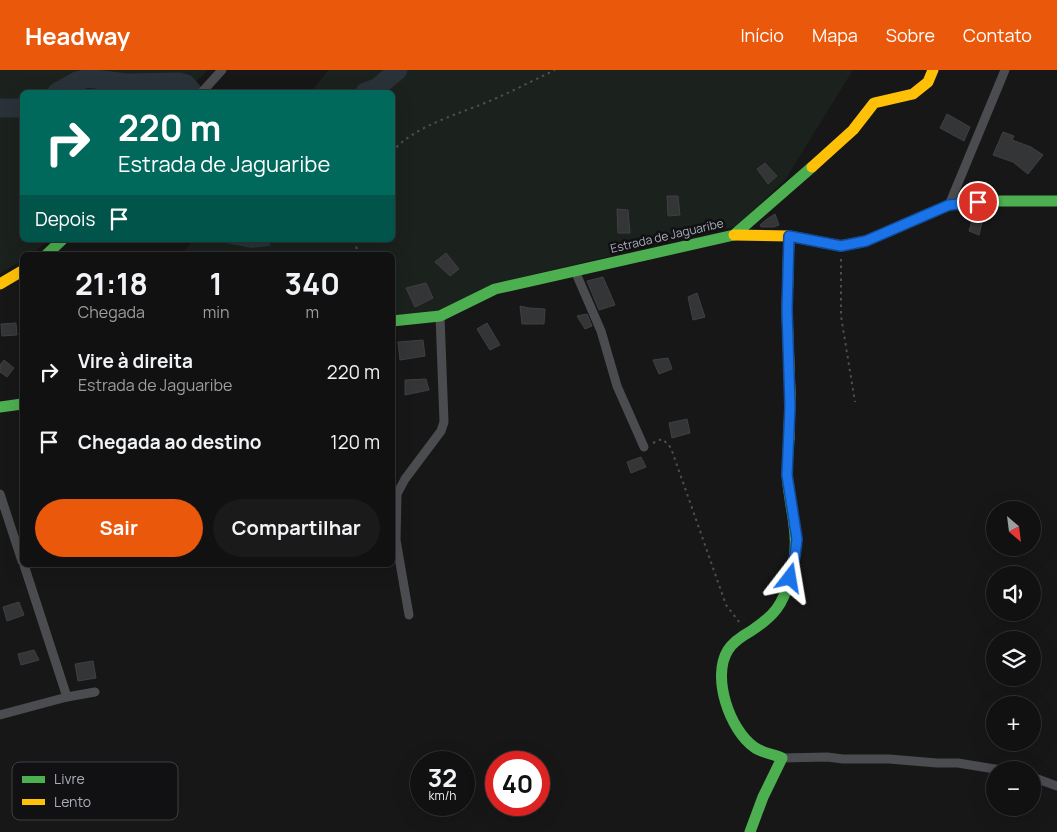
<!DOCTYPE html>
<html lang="pt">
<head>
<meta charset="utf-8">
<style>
  body { margin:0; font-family:Manrope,sans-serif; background:#1a1a1a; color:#f1f3f6; height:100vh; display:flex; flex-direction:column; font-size:19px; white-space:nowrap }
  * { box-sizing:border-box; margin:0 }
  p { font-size:16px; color:#9c9d9f }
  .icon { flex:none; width:28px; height:28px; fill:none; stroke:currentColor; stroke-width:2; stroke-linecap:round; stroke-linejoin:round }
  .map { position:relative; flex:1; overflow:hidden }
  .details { position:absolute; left:20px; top:182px; width:375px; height:315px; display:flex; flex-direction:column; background:#111; border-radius:8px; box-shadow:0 5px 20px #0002,0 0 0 1px #303131 }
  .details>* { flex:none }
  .banner { position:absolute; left:20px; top:20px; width:375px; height:152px; border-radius:8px; box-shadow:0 5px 20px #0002,0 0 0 1px #303131; background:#00695c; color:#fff; overflow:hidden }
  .needle { width:32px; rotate:152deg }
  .tools { position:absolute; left:986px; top:431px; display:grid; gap:10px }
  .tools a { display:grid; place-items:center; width:55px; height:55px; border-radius:50%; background:#111; box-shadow:0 5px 20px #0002,0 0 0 1px #303131; font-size:25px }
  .speed { position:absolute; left:410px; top:681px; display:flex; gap:10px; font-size:25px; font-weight:700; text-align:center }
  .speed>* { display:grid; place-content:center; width:65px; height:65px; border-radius:50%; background:#111; box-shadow:0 5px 20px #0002,0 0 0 1px #303131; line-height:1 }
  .speed small { font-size:12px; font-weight:400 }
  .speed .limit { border:8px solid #d22; background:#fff; color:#111 }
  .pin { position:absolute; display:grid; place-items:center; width:42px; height:42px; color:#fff; margin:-21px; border:2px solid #fff; border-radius:50%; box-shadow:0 1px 5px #0007 }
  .me { position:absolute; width:55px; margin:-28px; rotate:14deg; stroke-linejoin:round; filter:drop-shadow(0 0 4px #0008) }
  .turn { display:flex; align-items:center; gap:18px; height:105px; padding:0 15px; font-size:22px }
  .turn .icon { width:65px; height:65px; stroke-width:2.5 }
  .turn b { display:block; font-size:35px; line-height:42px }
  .then { display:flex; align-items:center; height:48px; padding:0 15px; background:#0003; gap:10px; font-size:19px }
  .eta { display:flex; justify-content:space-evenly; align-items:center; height:85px; text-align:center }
  .eta b { font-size:30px; font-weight:700; line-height:35px }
  .cta { display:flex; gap:10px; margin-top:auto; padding:10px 15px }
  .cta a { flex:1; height:58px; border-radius:30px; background:#ea580c; color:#fff; font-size:20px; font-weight:700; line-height:58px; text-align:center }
  .cta a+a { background:#1a1a1a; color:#f1f3f6 }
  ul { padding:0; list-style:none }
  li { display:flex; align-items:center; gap:15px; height:70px; padding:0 15px }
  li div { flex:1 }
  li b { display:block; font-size:19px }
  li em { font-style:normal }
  header { display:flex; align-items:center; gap:30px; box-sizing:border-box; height:70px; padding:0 25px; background:#ea580c; color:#fff }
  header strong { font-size:24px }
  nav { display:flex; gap:28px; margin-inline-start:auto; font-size:18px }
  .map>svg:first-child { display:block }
</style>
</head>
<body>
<header>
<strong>Headway</strong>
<nav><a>Início</a><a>Mapa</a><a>Sobre</a><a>Contato</a></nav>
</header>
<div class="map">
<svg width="1057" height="762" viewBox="0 0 1057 762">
  <rect width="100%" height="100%" fill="#171717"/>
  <g fill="#1b211c">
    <path d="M0,0H208L185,22H22V170H48L31,185H22V190L0,204Z"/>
    <path d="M328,0H853L785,110L737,156L522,207L441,241L393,249L392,185H181L193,170H392V22H311Z"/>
  </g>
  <path fill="#2a3239" d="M220,170H268L271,176L251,178L221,172Z"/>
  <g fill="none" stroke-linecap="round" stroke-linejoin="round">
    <g stroke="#2a3239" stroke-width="19">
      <path d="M57,22L77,11L88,8L126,13L179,12L186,14L193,22"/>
      <path d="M365,22L378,17L398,0"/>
      <path d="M0,38H22"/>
    </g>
  </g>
  <g fill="#343537" stroke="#3f4043">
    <path d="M947,44L970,57L964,71L940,58Z"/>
    <path d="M1003,62L1014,66L1012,70L1031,77L1043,85L1028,104L1013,92L993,85Z"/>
    <path d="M765,93L777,106L768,114L757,99Z"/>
    <path d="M667,126H678L680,145L668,146Z"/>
    <path d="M617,139L628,140L630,163H618Z"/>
    <path d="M775,144L779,155L774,157H761L760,155L767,149Z"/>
    <path d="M973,147L983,148L979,165L969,161Z"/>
    <path d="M446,183L459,199L450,206L435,192Z"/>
    <path d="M603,207L615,235L599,240L587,211Z"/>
    <path d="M426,213L433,228L415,237L406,218Z"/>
    <path d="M697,223L705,247L693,250L688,227Z"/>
    <path d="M520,236L529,238L545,239L544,254H522Z"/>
    <path d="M587,244L592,256L585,259L577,246Z"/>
    <path d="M16,253L17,265L2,266L1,254Z"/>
    <path d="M487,253L500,275L490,280L477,259Z"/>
    <path d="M423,270L425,286L400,290L398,272Z"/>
    <path d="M668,288L672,299L659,304L653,290Z"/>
    <path d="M4,290L14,298L7,307L0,302V295Z"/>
    <path d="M426,309L429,320L405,325V310Z"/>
    <path d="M687,349L690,363L672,368L669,353Z"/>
    <path d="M641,387L646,397L631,403L627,392Z"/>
    <path d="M19,532L24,545L7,551L3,537Z"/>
    <path d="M34,580L39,590L21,595L18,584Z"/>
    <path d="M93,591L96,608L78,611L75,594Z"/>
  </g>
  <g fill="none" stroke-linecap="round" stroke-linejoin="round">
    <g stroke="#4d4e52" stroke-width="2" stroke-dasharray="2.5 4" stroke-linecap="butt">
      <path d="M392,82C415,55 460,44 492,30C513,21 534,10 555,0"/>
      <path d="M356,170L357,185"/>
      <path d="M841,189V246L855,332"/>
      <path d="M653,373L662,369L669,375L672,381L726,535L740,553"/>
    </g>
    <g stroke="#4b4c50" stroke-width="9">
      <path d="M202,22L222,0"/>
      <path d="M949,135L1005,0"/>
      <path d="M575,201L601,261L617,316L644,377"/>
      <path d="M0,424L22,491"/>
      <path d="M24,495L67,627"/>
      <path d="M409,545L396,470L397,424L405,409L441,361L444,352L440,246"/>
      <path d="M0,645L67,627L95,622"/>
      <path d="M782,688L827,687L843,689H889L937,693H958L1001,700"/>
      <path d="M1032,707L1057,716"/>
    </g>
    <g stroke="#4caf50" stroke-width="11">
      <path d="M789,166L841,176L866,171L949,135L992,131H1057"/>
      <path d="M46,185L62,170"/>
      <path d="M392,251L440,246L495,219L734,165L812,97"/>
      <path d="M0,337L22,334"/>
      <path d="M750,762L763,727L782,688C773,684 762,683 754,677C730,660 711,607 728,580C733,572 742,566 751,561C774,546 783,535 790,508C801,469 792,451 788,414C786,399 788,383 789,368"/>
    </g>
    <g stroke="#ffc107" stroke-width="11">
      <path d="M812,97L853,60L874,33L913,24L928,12L933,0"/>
      <path d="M734,165L789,166L787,241L790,324L789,368"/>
      <path d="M0,214L22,201"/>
    </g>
  </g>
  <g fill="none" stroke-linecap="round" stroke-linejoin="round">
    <g stroke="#114b97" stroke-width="12">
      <path id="route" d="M790,508L795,486L797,469L787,405L790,337L787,240L789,166L841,176L866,171L949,135L978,132"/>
    </g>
    <use href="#route" stroke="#1a73e8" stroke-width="9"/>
  </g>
  <g text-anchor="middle" stroke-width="5" stroke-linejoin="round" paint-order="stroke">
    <g font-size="12" fill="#a8adb8" stroke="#111113">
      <text transform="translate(667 166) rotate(-13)" y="4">Estrada de Jaguaribe</text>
    </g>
  </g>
  <rect x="12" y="692" width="166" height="58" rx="8" fill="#111113" stroke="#3e4045" stroke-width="1"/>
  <rect x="22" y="706" width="23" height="7" fill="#4caf50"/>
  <rect x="22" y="729" width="23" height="6" fill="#ffc107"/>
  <g font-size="14" fill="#a8adb8">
    <text x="54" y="714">Livre</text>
    <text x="54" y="737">Lento</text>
  </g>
</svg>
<div class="tools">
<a><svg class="needle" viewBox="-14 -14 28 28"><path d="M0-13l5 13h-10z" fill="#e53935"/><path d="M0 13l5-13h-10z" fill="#9c9d9f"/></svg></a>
<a><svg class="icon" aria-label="sound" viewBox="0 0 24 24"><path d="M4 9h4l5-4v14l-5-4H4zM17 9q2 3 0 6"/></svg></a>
<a><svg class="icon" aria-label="layers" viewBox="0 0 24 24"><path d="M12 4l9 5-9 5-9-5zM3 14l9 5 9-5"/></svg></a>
<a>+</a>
<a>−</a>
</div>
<div class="speed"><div>32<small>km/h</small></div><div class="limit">40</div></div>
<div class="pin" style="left:978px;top:132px;background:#d93025"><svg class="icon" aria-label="arrive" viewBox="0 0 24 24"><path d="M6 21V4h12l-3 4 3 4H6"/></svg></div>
<svg class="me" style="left:790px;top:508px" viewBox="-20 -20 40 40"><path d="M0-17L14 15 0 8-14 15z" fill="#1a73e8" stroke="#fff" stroke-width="4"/></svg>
<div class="banner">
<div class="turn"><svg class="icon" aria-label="right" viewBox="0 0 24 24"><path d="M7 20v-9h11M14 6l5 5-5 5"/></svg><div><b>220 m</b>Estrada de Jaguaribe</div></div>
<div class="then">Depois<svg class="icon" aria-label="arrive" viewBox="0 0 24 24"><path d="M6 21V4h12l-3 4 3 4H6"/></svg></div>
</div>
<section class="details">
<div class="eta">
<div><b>21:18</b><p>Chegada</p></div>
<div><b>1</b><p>min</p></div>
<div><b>340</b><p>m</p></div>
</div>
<ul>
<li><svg class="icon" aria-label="right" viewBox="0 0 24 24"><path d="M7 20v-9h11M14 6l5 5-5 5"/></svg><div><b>Vire à direita</b><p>Estrada de Jaguaribe</p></div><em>220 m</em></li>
<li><svg class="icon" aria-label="arrive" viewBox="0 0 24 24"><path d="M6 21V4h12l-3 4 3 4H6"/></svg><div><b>Chegada ao destino</b></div><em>120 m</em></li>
</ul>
<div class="cta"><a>Sair</a><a>Compartilhar</a></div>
</section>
</div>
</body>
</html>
